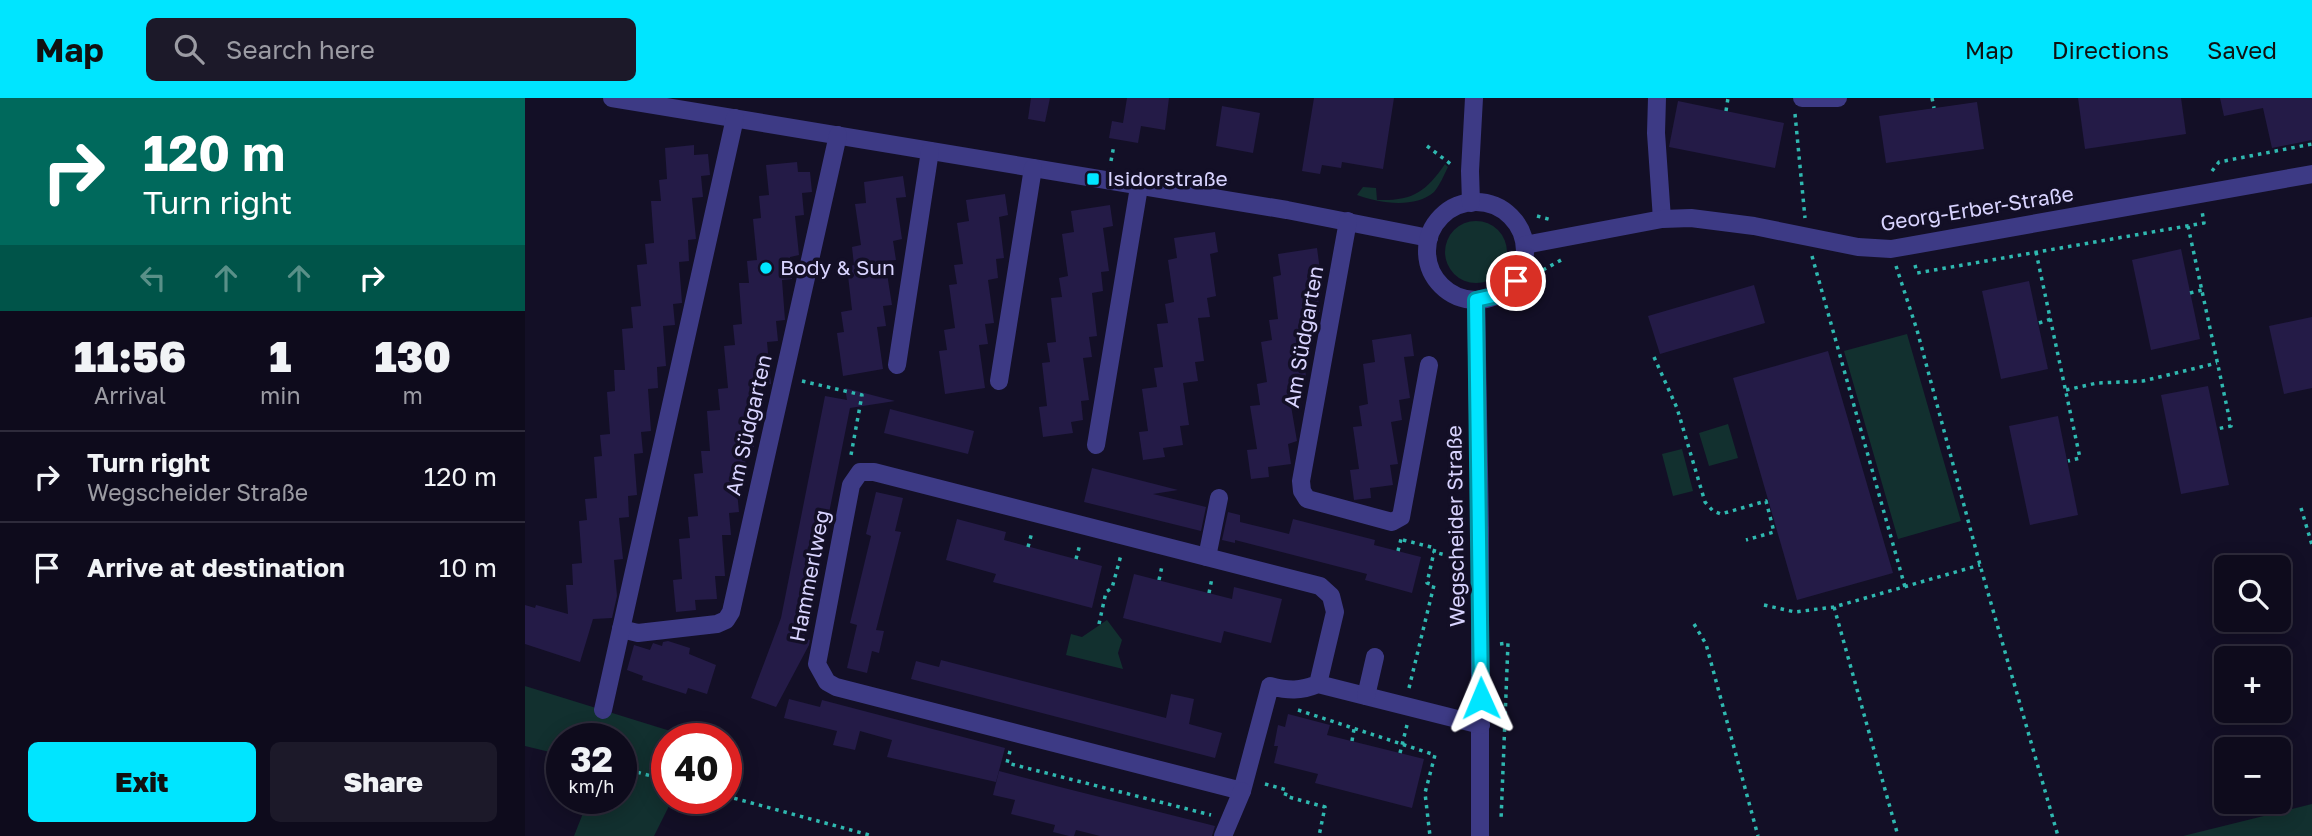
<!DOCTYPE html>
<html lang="en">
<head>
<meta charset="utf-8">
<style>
  body { margin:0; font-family:"Golos Text",sans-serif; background:#1c1929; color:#f1f3f6; height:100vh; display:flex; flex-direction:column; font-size:26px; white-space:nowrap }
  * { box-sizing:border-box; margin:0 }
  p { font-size:23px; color:#9b9ba3 }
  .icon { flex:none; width:38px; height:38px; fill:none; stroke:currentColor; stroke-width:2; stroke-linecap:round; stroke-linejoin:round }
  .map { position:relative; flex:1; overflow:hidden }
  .drawer { display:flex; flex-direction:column; background:#0e0b1c; width:525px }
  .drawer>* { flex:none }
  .guide { background:#00695c; color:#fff; overflow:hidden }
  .buttons { position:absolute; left:1689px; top:457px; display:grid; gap:14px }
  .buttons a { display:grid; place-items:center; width:77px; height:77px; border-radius:10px; background:#0e0b1c; box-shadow:0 4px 18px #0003,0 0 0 2px #2e2b3b; font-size:35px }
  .speed { position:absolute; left:21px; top:625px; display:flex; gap:14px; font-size:35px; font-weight:700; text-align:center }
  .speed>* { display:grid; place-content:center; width:91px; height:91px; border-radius:50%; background:#0e0b1c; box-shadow:0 4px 18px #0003,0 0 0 2px #2e2b3b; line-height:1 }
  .speed small { font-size:18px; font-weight:400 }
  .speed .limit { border:10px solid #d22; background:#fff; color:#111 }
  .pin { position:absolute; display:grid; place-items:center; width:60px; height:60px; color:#fff; margin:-30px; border:4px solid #fff; border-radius:50%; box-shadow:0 2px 7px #0007 }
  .me { position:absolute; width:77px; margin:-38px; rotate:359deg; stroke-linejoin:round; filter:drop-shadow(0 0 5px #0008) }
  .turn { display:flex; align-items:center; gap:24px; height:147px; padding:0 28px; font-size:32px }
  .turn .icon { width:91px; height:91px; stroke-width:2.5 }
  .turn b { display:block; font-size:49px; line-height:60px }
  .lanes { display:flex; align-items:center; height:66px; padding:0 28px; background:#0003; justify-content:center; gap:35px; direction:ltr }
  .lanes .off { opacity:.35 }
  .eta { display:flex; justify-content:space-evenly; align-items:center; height:119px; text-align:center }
  .eta b { font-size:42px; font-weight:800; line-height:49px }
  .primary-button { display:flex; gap:14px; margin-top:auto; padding:14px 28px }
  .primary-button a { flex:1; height:80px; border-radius:10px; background:#00e5ff; color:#111; font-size:28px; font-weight:800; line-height:80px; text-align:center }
  .primary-button a+a { background:#1c1929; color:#f1f3f6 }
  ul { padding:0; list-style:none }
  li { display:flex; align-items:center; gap:21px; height:91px; padding:0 28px; border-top:2px solid #2e2b3b }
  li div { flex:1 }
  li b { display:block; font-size:26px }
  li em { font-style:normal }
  header { display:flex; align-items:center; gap:42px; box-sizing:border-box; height:98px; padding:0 35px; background:#00e5ff; color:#111 }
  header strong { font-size:33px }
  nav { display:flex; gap:38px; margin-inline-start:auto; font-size:24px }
  .search { width:490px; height:63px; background:#1c1929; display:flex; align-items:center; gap:18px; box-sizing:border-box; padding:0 24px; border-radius:10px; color:#9b9ba3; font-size:26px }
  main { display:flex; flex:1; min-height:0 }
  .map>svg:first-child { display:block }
</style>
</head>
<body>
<header>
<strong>Map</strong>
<div class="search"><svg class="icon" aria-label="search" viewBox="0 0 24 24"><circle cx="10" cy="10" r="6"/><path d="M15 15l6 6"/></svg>Search here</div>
<nav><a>Map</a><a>Directions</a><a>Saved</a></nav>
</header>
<main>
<section class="drawer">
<div class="guide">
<div class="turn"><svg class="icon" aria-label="right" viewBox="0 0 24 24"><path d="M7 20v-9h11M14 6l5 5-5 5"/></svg><div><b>120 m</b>Turn right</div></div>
<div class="lanes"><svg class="icon off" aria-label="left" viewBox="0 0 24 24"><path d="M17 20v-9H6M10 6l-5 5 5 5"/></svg><svg class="icon off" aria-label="ahead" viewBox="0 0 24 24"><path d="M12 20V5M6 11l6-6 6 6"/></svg><svg class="icon off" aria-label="ahead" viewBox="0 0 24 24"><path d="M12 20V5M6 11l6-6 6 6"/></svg><svg class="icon" aria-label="right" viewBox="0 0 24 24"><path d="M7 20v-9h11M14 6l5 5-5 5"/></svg></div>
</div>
<div class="eta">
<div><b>11:56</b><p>Arrival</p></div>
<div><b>1</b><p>min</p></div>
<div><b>130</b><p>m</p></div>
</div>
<ul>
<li><svg class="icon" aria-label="right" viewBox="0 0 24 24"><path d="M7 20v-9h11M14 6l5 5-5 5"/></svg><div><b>Turn right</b><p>Wegscheider Straße</p></div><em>120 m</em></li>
<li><svg class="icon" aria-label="arrive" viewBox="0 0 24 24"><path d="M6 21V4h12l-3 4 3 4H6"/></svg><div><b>Arrive at destination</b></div><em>10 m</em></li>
</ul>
<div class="primary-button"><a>Exit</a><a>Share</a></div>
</section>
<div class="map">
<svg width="1787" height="738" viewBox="0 0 1787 738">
  <rect width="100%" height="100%" fill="#130f26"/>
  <g fill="#12302f">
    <path d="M920,66L923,69C919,77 915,87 909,94C890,111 853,105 832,97L838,89L851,90L852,102C887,103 900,95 920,66Z"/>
    <circle cx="951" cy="154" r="31"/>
    <path d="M1382,236L1436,423L1373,441L1319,253Z"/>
    <path d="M1203,326L1213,360L1184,368L1174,335Z"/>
    <path d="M1157,351L1168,393L1148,398L1137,356Z"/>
    <path d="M582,522L597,542L593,555L598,571L541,557L546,536L557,539Z"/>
    <path d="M0,588L168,640H142V700H148L129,738H49L64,700H96V640H37V657L0,648Z"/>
    <path d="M1787,706V738H1658Z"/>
  </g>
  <g fill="#241b47">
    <path d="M506,0H525L520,24L503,21Z"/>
    <path d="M602,0H644L640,32L616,28L613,45L584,40L587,23L598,25Z"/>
    <path d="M789,0H869L858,71L817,64L816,70L797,67L795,76L777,73Z"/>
    <path d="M1553,0H1656L1661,36L1560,51Z"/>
    <path d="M1695,0H1787V42L1747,50L1738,10L1699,18Z"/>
    <path d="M1153,3L1259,25L1250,70L1144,49Z"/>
    <path d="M1452,4L1459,51L1361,65L1354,18Z"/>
    <path d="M697,8L735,15L728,55L691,48Z"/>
    <path d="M169,47V57L183,56L185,77L176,78L178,99L167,100L171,141L163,142L164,163L154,164L157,205L148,206L150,227L138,228L141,268L132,269L133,290L123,291L126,333L116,334L118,355L109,356L112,397L103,398L104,419L94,420L98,461L89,462L92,498L87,520L68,521L55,564L0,546V507L10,510L11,507L43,516L41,487H48L47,466L57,465L54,423L62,422L60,401L72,400L69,359L77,358L75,337L85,336L82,294L90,293L89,272H100L97,231L108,230L106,209L116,208L112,167L122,166L120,146L129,145L126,103H136L134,82L142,81L140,50Z"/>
    <path d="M272,64L273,74H285L287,94L277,95L279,117L270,118L274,157L265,159L267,181L257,182L260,222L251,223L253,243L242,244L246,286L236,287L238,308L225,310L229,349L219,350L221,371L210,372L214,414L204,415L206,437H197L200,478H190L192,501L170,502L171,512L151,514L148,482L157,481L154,441L165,440L163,419L173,418L169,376L178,375L176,353H185L182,313L195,312L193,291L203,290L199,248L210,247L208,227L217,226L214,185H224L222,163L232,162L228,121L236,120L234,98L244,97L241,67Z"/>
    <path d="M378,78L381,99L371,100L377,141L368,143L371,162L360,163L367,207L358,208L361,228L352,229L358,271L318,278L312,235L319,234L316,214L327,212L322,169L329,167L327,149L336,147L330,106L341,105L339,84Z"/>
    <path d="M480,96L483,117L474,119L479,160L471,161L473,180L463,182L469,225L460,226L463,246L454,247L460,290L420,296L414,253L422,252L419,232L430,230L424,187L432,186L429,167L438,166L432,125L444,123L441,102Z"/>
    <path d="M585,107L588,128L578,130L584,173L576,174L578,193L567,195L572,238L564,239L567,259L558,260L564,302L556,303L558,322L546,324L548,335L518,339L514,309L522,308L517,265L525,264L522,245L531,244L526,200L537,199L534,180L543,178L537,136L549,134L546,113Z"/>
    <path d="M690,134L693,154L685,156L691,198L682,200L685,219L673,220L679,263L670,264L673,283L658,285L664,327L655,328L658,347L638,350L640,359L618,362L614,334L623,333L617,291L632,289L629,270L638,269L632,226L643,225L640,206L649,204L643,162L652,160L649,140Z"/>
    <path d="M792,150L795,172L789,173L795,214L784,216L787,236L775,238L781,278L773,280L776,301L765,302L772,343L763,346L766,366L743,369L744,379L726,381L722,352L732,351L725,308L735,307L732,286L742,284L736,244L747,242L744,222L753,221L748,179L756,177L753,156Z"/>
    <path d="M1656,151L1675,241L1626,252L1607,162Z"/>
    <path d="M1504,183L1523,271L1476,281L1457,193Z"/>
    <path d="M1229,187L1240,225L1135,256L1123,218Z"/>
    <path d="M1787,219V290L1759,296L1744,228Z"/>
    <path d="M886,236L889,258L879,259L885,300L874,302L877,322L866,324L873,366L865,367L868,387L845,390L846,400L829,402L825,372L834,371L828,329L837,328L834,308L843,306L838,266L850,264L847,242Z"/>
    <path d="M1303,253L1368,475L1272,502L1208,280Z"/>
    <path d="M1683,288L1704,387L1656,396L1636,297Z"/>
    <path d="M320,290L370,303L325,310L279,540L285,542L284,547L251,609L226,600L256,520L300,298L322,302Z"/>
    <path d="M365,311L449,333L443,356L359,335Z"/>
    <path d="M1533,318L1553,417L1505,427L1484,328Z"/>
    <path d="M567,370L653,392L628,396L681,409L676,433L559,404Z"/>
    <path d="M351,394L378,400L370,433L376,434L351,532L359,533L354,555L347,553L342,575L322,570L332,527L325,525L346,438L341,436Z"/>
    <path d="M703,414L715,417V424L764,436L768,421L850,442L849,447L896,459L887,495L840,482L842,476L710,442V445L697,442Z"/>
    <path d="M432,421L481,434L479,442L577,468L567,510L468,484L471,476L421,462Z"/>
    <path d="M609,476L707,501L709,489L757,501L746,545L699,533L696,545L598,520Z"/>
    <path d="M143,543L165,550L164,556L191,567L182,596L163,590L161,596L117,582L118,578L102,572L109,547L125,552L128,545L137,548L138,544Z"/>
    <path d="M416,562L641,620L646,596L669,601L664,626L697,635L690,660L386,581L391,563L414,569Z"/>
    <path d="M264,601L295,609L297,602L480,650L471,684L362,659L367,642L335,633L330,652L308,647L312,633L259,620Z"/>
    <path d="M763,616L805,627L802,637L899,661L887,710L790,685L793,676L749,665L753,648H749L753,627L760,629Z"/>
    <path d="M474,673L539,690L690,728L687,738H575L551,732L549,738H544L528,734L530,727L486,716L490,702L468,697Z"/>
  </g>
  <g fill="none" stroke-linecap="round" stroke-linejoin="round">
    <g stroke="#2fb8b0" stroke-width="3.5" stroke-dasharray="3.5 5" stroke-linecap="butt">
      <path d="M1407,0L1409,10"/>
      <path d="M1201,13L1203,0"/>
      <path d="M1270,16L1280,120"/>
      <path d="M902,48L927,67"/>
      <path d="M586,63L589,47"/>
      <path d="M1687,73L1694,64L1787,46"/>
      <path d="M1012,118L1027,122"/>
      <path d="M1663,128L1706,328L1692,331"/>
      <path d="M1511,154L1555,360L1543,363"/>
      <path d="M1287,158L1380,489"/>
      <path d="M1390,167L1392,175L1679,125L1677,113"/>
      <path d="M1371,168L1392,232L1455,467L1533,738"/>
      <path d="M1018,172L1038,161"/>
      <path d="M1665,195L1677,192"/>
      <path d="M1514,225L1526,221"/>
      <path d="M1129,259L1152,310L1180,404L1188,413L1196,416L1241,403L1249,434L1221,442"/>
      <path d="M277,283L337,297L326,357"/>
      <path d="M1541,292L1572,285L1618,283L1692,265"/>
      <path d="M1776,410L1787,447"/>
      <path d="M878,442L910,450L909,454L936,461"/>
      <path d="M503,449L507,434"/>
      <path d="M873,453L876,441"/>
      <path d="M551,461L555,446"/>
      <path d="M634,482L637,468"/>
      <path d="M684,495L687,480"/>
      <path d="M1239,507L1270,514L1309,509L1455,467"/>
      <path d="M1309,509L1373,738"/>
      <path d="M574,526L581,494L587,490L596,457"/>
      <path d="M1169,526L1181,546L1233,738"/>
      <path d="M975,546L983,545L976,722"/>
      <path d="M884,590L909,487L902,485L909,454"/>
      <path d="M773,612L910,657L900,695L905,738"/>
      <path d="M71,640L74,629"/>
      <path d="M827,643L829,631"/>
      <path d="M485,653L482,665L686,717"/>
      <path d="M875,655L882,627"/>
      <path d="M96,670L142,682"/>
      <path d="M740,686L762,692L760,698L800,709L794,738"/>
      <path d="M201,698L348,738"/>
    </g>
    <g stroke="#3d3a85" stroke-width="18">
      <path d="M87,0L762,112L904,140"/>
      <path d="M1132,0L1131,35L1137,121"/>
      <path d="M1277,0H1313"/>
      <circle cx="951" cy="153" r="49"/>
      <path d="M946,105L945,73L949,0"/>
      <path d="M823,123L776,383L777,393L782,401L867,424L876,419L904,267"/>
      <path d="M1000,147L1137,121L1166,120L1229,128L1333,149L1366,151L1787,76"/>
      <path d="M951,202L955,430V738"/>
      <path d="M372,267L405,53"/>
      <path d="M474,283L508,70"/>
      <path d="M571,347L614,89"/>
      <path d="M682,459L694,400"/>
      <path d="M96,531L113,535L192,526L201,522L206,514L313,37"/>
      <path d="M793,586L810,514L806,498L795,488L349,374H335L326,387L292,566L302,584L311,589L717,693L745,588C764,593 775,593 793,586L956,627"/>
      <path d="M841,598L850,559"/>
      <path d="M78,612L210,20"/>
      <path d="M698,738L717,693"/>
    </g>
  </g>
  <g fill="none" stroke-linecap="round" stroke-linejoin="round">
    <g stroke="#0095a6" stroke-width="18">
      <path id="route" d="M956,600L951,202L973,197L991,183"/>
    </g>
    <use href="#route" stroke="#00e5ff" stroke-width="12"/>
  </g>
  <g fill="#00e5ff" stroke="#130f26" stroke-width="2.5">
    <rect x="561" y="74" width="14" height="14" rx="3.5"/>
    <circle cx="241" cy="170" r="7"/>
  </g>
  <g text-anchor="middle" stroke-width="7" stroke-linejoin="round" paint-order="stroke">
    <g font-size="21" fill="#d9d4ff" stroke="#130f26" text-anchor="start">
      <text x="582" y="88">Isidorstraße</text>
      <text x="255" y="177">Body &amp; Sun</text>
    </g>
    <g font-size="21" fill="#d9d4ff" stroke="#130f26">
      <text transform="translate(1452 111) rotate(-9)" y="7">Georg-Erber-Straße</text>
      <text transform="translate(779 239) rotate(-80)" y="7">Am Südgarten</text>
      <text transform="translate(224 327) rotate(-77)" y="7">Am Südgarten</text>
      <text transform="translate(931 428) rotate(-91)" y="7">Wegscheider Straße</text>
      <text transform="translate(285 478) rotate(-79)" y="7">Hammerlweg</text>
    </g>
  </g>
</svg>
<div class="buttons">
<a><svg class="icon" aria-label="search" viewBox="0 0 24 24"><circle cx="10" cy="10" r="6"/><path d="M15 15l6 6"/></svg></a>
<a>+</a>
<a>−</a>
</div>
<div class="speed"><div>32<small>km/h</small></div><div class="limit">40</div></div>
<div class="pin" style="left:991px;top:183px;background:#d93025"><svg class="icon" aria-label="arrive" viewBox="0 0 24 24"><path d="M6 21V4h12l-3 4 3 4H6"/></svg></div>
<svg class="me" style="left:956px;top:600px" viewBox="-20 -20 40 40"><path d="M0-17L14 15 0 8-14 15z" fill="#00e5ff" stroke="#fff" stroke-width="4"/></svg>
</div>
</main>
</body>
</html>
